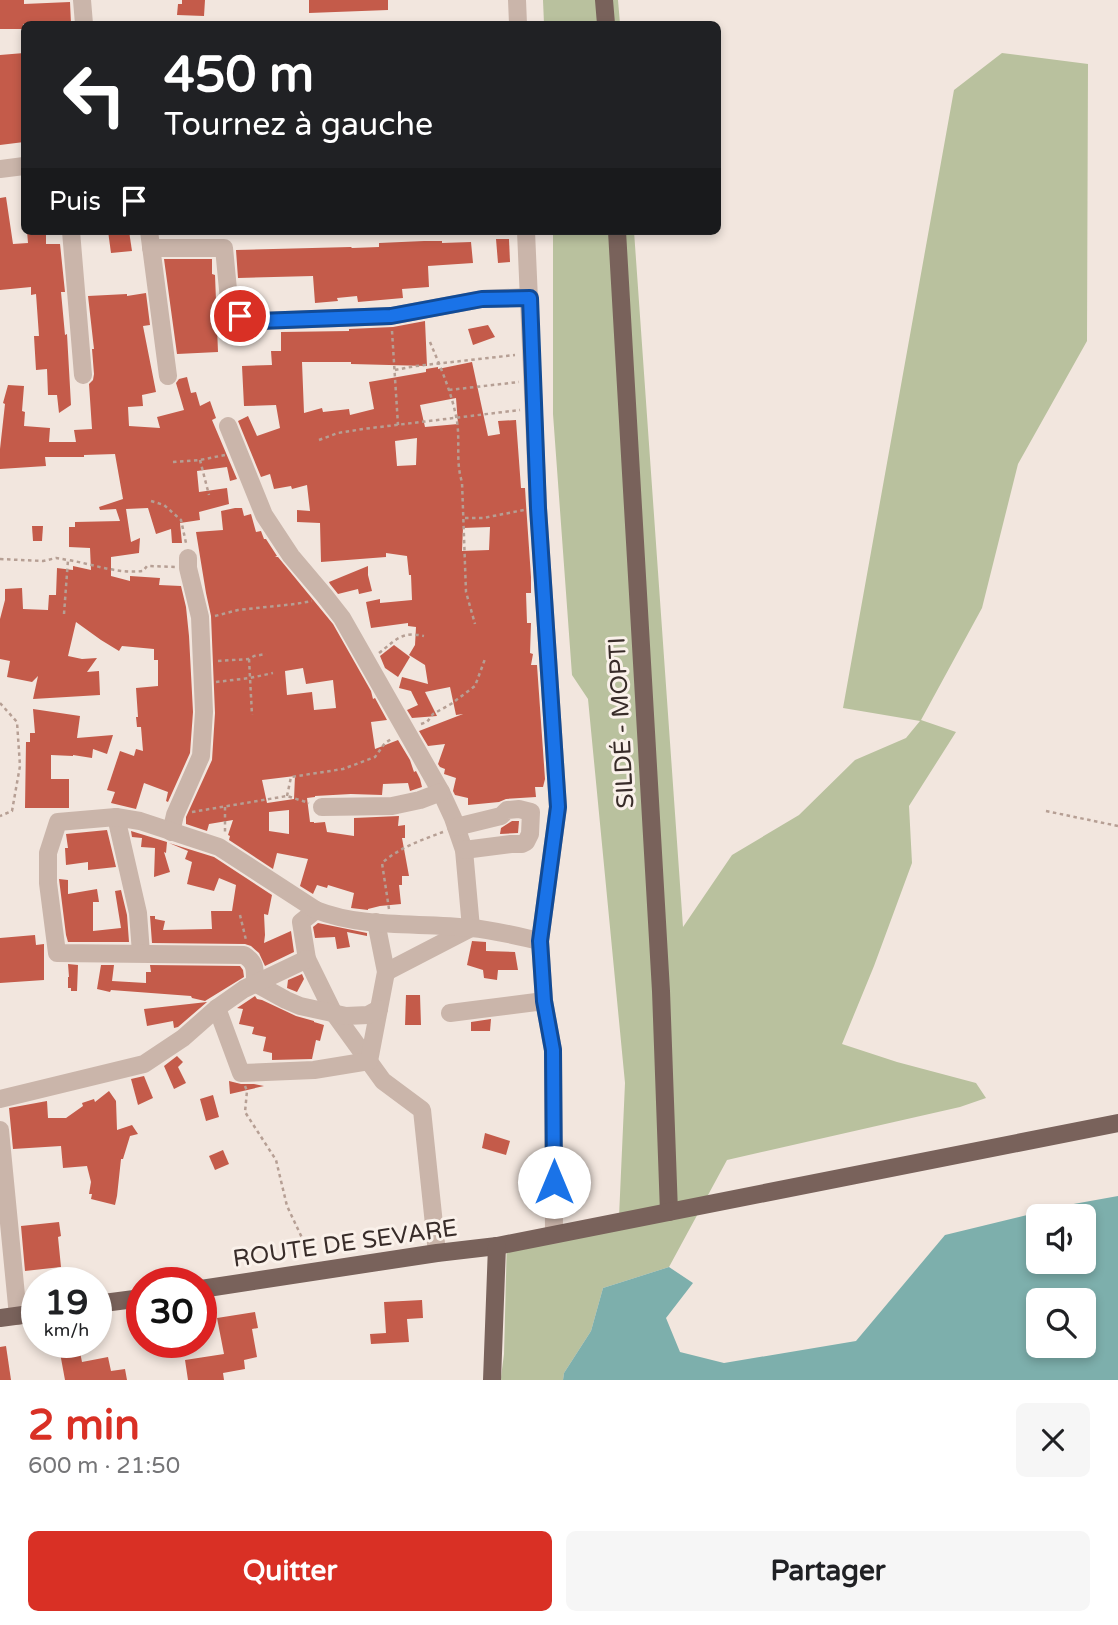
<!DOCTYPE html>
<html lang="fr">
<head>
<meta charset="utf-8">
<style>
  body { margin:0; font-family:"Varela Round",sans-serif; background:#f6f6f6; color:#202124; height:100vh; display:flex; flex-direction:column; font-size:26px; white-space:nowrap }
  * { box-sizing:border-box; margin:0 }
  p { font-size:23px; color:#757577 }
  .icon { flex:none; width:38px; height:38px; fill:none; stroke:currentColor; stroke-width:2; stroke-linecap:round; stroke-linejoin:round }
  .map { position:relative; height:1380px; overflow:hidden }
  .sheet { display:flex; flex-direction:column; background:#fff; flex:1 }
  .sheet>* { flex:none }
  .hud { position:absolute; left:21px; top:21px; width:700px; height:214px; border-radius:10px; box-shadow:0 4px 10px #0003; background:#202124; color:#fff; overflow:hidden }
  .tools { position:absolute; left:1026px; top:1204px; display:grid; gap:14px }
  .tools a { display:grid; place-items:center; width:70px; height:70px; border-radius:10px; background:#fff; box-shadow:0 4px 10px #0003; font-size:35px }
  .speed { position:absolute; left:21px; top:1267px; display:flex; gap:14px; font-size:35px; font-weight:700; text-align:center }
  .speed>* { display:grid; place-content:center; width:91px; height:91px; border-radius:50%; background:#fff; box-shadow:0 4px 10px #0003; line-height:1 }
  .speed small { font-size:18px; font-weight:400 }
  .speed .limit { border:10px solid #d22; background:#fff; color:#111 }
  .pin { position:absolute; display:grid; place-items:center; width:60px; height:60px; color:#fff; margin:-30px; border:4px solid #fff; border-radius:50%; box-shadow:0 2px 7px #0007 }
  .me { position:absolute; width:77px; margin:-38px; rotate:0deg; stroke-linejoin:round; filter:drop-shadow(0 0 5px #0008) }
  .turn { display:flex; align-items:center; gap:24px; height:147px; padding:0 28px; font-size:32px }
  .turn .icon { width:91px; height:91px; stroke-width:2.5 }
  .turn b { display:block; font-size:49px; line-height:60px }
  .then { display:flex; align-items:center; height:66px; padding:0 28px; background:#0003; gap:14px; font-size:26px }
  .round { display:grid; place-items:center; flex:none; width:74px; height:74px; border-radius:10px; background:#f6f6f6 }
  .summary { display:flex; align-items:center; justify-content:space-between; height:119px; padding:0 28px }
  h1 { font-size:42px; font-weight:700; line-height:52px; color:#d93025 }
  .primary-button { display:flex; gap:14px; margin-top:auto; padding:14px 28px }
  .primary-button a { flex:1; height:80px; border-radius:10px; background:#d93025; color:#fff; font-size:28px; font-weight:700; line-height:80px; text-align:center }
  .primary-button a+a { background:#f6f6f6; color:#202124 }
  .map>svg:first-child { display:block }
</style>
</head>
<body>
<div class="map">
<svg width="1118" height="1380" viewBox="0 0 1118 1380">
  <rect width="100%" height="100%" fill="#f2e6de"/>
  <g fill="#b9c19e">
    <path d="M543,0H618L620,24H544Z"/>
    <path d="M1002,53L1088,64L1087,341L1018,464L982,608L921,720L956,732L909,806L912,863L874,966L842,1044L897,1062L976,1083L986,1098L960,1107L727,1160L669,1267L603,1288L591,1331L564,1373L563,1380H483L501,1377L504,1354L507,1238L619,1217L625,1083L588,699L572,675L553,414V231H634L683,927L732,855L799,815L855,760L906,738L920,721L843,708L954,90Z"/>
  </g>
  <path fill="#7dafac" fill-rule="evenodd" d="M1118,1196V1380H563L564,1373L591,1331L603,1288L669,1267L693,1283L666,1318L680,1352L724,1363L856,1341L945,1235L1068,1205ZM1038,1216H1083V1262H1038ZM1038,1300H1083V1346H1038Z"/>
  <g fill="#c45b4a" fill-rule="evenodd">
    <path d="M0,0H24V4L70,2L71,24H23V29H0Z"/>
    <path d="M182,0H205L204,16L177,15L178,4H182Z"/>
    <path d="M309,0H388V10L309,13Z"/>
    <path d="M24,53V142L0,145V55Z"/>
    <path d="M6,197L13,244L28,243L27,231H46V244H60L65,292H61L65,335L67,334L71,405L59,413L57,395H48L47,369L36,370L34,336H39L36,294L31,295V287L0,290V198Z"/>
    <path d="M108,231H129L132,251L111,253Z"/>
    <path d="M496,239H509L510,262L498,263Z"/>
    <path d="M424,241H442V243L471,242L473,263L428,266L429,287L402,289L403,298L358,302L357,296L337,298L338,301L315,303L313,276L238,278L236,250L351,247L352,248L379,247V243Z"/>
    <path d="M164,259H212V274L215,275L218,352L177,354Z"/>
    <path d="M146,293L150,325L143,326L156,392L142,395L143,406L128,407L129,426L160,428L157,417L184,410L176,383L179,379L187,377L191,393L196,392L200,406L210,401L216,418L212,420L237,479L230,481L227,467L197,471L199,492L227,488L229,504L199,512L200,520L180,523L182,543H172L171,529L156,534L148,508L126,509L131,542L140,538L139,553L111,557V576L130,581V576L160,578L159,585L181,586L186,607L189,636L193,712L190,753L168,802L166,801L168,792L144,783L136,809L111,803L115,792L107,790L120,751L134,756L136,749L143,751L141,727H137L136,717H138L136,688L158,686V660H154V649L122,646L119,651L101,640L76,622L68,656L82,659L97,658L87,672L99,671L100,695L33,699L38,676L32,682L7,677L10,661L0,659V619L5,600V589L22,588L23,609L48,610L49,595H56L57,568L73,570V566L91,570L90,548L69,547V527H75V522L120,521L116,509L100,510L99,507L123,499L115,454L84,455V457H45L46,466L0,469V449L5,404L3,403L8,385L24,386L22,411L25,412L24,426L50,428L49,442H76L74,430L92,429L89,384L93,380L94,374L92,349H94L88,296L127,294V296Z"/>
    <path d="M425,321L427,366L351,364V362H302L304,413L322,408L323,412L349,409L350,415L374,409L369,382L426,372V369L438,367V369L472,362L488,436L500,434L498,421L516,420L521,488H525L526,504L531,577V593H526L527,623H531L530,653L533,654L531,665H537L545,779L543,787H535L536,797L506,799L499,802L468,805V798L455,795L453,791L456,778L444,774L445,769L440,767L438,764L445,744L428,746L419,731L463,714L456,715L450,687L425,692L437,716L412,718L407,710L418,705L411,691L399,688L402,677L428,684L425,665L409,655L415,645L416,627L408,626V623L371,628L366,602L380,599V603L412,600L411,575H409L407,556L386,553V557L321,562L320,523L297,522V510L310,511L307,485L292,489L291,486L274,489L270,474L261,477L238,421L248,416L257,436L280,428L276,405L244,406L242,366L272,365L271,351H281V332L349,331V329L393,327ZM456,398L458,424L425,427L420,405ZM417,438L416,465L397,466L395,441ZM490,527L489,550L462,551L463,528Z"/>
    <path d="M488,325L495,337L473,345L468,329Z"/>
    <path d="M235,508H242L244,516L251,514L256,532L261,531L264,539H266L277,556L275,557H278L333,624L371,691L373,699L375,698L387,720L371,722L375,749L398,740L410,760L414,772L416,771L420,779L422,787L410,791L408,783L383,784L382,795L351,794L315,796V797L307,798L310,822H314V823L325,822L327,832L354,836V818L399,816L398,826L405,825V838H402L409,876H402V885H399L401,904L380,906L368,909V910L351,908L354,893L328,885L327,888L317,885L313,894L300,886L308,859L277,853L273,869L229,840L230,836L228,835L233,820L209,824L207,831L186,824V817L212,760L215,713L211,616L206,593L196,532L223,530L221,511ZM303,668L306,684L333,680L336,708L314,710L312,692L287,695L285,671ZM295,776L294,799L267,803L262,780ZM289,810V834L269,831V812Z"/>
    <path d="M32,526H43L42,541H33Z"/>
    <path d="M368,566V575L372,591L359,594L358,589L338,594L330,584L329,582Z"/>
    <path d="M394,645L410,657L398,677L385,668L380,656Z"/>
    <path d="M33,709L80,716L77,738L113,735L107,754L93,749L92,758L73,755V756L51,755V779H69V808H25L26,742H30V733H35Z"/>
    <path d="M512,821H519L518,833L500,834L501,828Z"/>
    <path d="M107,830L116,867L88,870V862L66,865L65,848H68L66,834Z"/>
    <path d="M131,831L167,842L166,853L164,852L170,872L154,877L155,848L141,847L142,838L132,837Z"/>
    <path d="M169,843L214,857L272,895L268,915L264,914L265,935L264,943L291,931L294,952L265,966L259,953L251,946L245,944L152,943L150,916H155V919L165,921L163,930L212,929L211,911H232L236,885L219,878L214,891L187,884L192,862L185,859L188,851Z"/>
    <path d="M59,879L68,880V894L97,889L99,902H93V931L121,928L115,891L121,890L127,915L129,942H68L66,935Z"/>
    <path d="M318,923L367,933V936L347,932L350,947L337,949L335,937L315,938L313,927Z"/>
    <path d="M35,935L36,945L44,944V980L0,983V938Z"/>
    <path d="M472,941L486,942V951L515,952L518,970H498L497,980L484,978L483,970L467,965Z"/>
    <path d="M68,964L78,965L77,991H71V988H68V977H69Z"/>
    <path d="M101,965H114L112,981L146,983V972H151L150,965L240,966L243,970L244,977L205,1001L192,998L191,996L111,990L110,992L97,989Z"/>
    <path d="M302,974L304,979L297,992L287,988L288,980Z"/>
    <path d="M406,995H420L421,1025H405Z"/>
    <path d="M255,996L257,999L262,1000L296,1016L314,1021V1022L324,1025L320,1041L316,1040L312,1059L272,1060V1053L263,1051L266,1037L252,1034L254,1027L239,1024L243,1009L237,1008Z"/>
    <path d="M207,1002L178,1027L174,1028L173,1021L147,1026L144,1009Z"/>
    <path d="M491,1019L490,1031H471V1022Z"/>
    <path d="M177,1056L183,1062L178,1067L186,1083L174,1089L164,1066Z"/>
    <path d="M144,1076L153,1098L138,1105L131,1079Z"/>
    <path d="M229,1081L241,1084H254L264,1086L230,1094Z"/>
    <path d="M109,1091L116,1101L117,1130L132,1125L138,1134L130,1136L123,1159H121L117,1196L115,1205L91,1199L92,1194H89L91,1182L87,1166L63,1168L61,1146L13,1149L9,1108L47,1101L48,1118H66L83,1106L82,1103L94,1099L95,1102Z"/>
    <path d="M213,1095L219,1117L206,1121L200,1099Z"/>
    <path d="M485,1133L510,1141L506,1155L482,1148Z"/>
    <path d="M223,1150L229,1164L215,1170L209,1156Z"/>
    <path d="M59,1222L61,1236L58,1237L61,1267L25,1271L21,1226Z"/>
    <path d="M422,1300L423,1318L407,1319L409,1342L371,1344L370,1334L386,1333L384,1302Z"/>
    <path d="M255,1312L258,1328L252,1329L257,1357L244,1360L245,1369L223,1373L224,1380H188L185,1360L224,1354L217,1318Z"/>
    <path d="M58,1342H78L82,1362L108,1357L111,1371L125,1369L127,1380H65Z"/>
    <path d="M6,1346L11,1380H0V1347Z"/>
  </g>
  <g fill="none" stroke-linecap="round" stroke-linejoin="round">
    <g stroke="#b69f94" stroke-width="2.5" stroke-dasharray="3.5 3.5" stroke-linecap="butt">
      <path d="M392,331L398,425"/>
      <path d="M430,342C440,366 451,391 456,416C461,438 455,461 462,482L466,592L475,624"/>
      <path d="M395,370L416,366L515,355"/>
      <path d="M449,390L519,382"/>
      <path d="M319,440L338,433L363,429L520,410"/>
      <path d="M200,460L209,495"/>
      <path d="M173,462L200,460L225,455"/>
      <path d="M151,501L164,505L181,520L186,543"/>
      <path d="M465,518H483L524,510"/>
      <path d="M0,559L43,561L56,558L68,560"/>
      <path d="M64,614L68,560C93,564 116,574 143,571L147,566L175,567"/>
      <path d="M215,616L238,610L295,604L312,601"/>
      <path d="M379,653C396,640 401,631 424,636"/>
      <path d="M249,659L252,715"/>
      <path d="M218,661L249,659L254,656L266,654"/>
      <path d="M216,682L250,678L273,673"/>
      <path d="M0,703L17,722L20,766L12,811L0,816"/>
      <path d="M421,724L427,722L433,714L451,704L475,686L485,659"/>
      <path d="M287,796L291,777L343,769L375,757L385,743L393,738"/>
      <path d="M225,807V835"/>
      <path d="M1046,811L1118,826"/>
      <path d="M192,812L287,796L309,803"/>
      <path d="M389,909L382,863C400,847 422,840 443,832"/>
      <path d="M240,915L246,940"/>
      <path d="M245,1086L247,1091L245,1112L276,1160L287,1206L312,1259"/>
    </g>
    <g stroke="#cab5aa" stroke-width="18">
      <path d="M82,0L84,24"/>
      <path d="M517,0L518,24"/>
      <path d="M0,169L24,166"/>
      <path d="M71,231L83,375"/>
      <path d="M149,231L168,376"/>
      <path d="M526,231L538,508L558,807L540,941L544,1001L553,1050L554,1235"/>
      <path d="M151,248H224L229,300L240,316L259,321L391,316L482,299L530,297"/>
      <path d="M228,426L264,515L291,556L324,595L342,618L441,792L453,818L464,850L471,928L386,972"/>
      <path d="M322,807L392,806L420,800L441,792"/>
      <path d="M116,817L138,913L141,953"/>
      <path d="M456,827L501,816L507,810L519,809L531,812L530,834L526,842L522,844H511L464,850"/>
      <path d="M171,832L175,815L201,756L204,712L200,617L188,568V558"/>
      <path d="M316,910L301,922L307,959L333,1012L383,1081L422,1110L437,1253"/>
      <path d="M217,1008L241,1073L314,1070L369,1061L386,972L376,922"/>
      <path d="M379,1009L368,1015L346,1016L300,1006L286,1000L255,983C255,969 256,963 244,955L57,953L48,883V853L58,822L116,817L140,821L219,847L316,910C364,929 420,922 471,928C494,930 517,936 540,941"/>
      <path d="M450,1013L544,1001"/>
      <path d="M0,1099L144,1064L183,1038L217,1008L244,989L307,959"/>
      <path d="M0,1130L18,1316"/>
    </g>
    <g stroke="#79625b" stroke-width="18">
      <path d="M604,0L606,24"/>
      <path d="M617,231L661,991L669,1212"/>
      <path d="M201,1289L437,1253L497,1246L1118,1123"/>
      <path d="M96,1304L142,1298"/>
      <path d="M0,1318L37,1313"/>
      <path d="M492,1380L497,1246"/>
    </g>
  </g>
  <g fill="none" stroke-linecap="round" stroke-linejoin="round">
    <g stroke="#114b97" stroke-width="18">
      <path id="route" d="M240,316L259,321L391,316L482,299L530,298L538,508L558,807L540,941L544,1001L553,1050L554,1182"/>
    </g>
    <use href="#route" stroke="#1a73e8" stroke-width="12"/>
  </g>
  <g text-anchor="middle" stroke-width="6" stroke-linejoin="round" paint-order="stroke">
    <g font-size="24" fill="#382c29" stroke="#faf1ea">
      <text transform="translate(621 723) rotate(-93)" y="8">SILDÉ - MOPTI</text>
      <text transform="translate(345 1243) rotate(-8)" y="8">ROUTE DE SEVARE</text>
    </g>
  </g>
</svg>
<div class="tools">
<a><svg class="icon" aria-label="sound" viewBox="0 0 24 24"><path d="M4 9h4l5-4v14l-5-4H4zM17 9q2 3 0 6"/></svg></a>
<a><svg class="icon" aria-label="search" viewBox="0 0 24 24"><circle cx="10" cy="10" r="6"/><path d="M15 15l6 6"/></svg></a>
</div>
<div class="speed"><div>19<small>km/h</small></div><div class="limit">30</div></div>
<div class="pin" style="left:240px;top:316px;background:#d93025"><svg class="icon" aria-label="arrive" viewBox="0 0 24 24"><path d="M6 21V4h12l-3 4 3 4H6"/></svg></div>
<svg class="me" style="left:554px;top:1182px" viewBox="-20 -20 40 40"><circle r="19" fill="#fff"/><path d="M0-13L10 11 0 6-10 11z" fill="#1a73e8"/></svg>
<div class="hud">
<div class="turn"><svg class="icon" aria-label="left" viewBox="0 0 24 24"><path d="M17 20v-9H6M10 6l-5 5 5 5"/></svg><div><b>450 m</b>Tournez à gauche</div></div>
<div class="then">Puis<svg class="icon" aria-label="arrive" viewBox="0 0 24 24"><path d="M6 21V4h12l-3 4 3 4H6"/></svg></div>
</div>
</div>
<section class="sheet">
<div class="summary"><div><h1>2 min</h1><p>600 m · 21:50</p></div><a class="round"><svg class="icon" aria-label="close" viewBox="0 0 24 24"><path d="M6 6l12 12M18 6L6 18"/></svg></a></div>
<div class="primary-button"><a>Quitter</a><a>Partager</a></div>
</section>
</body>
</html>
